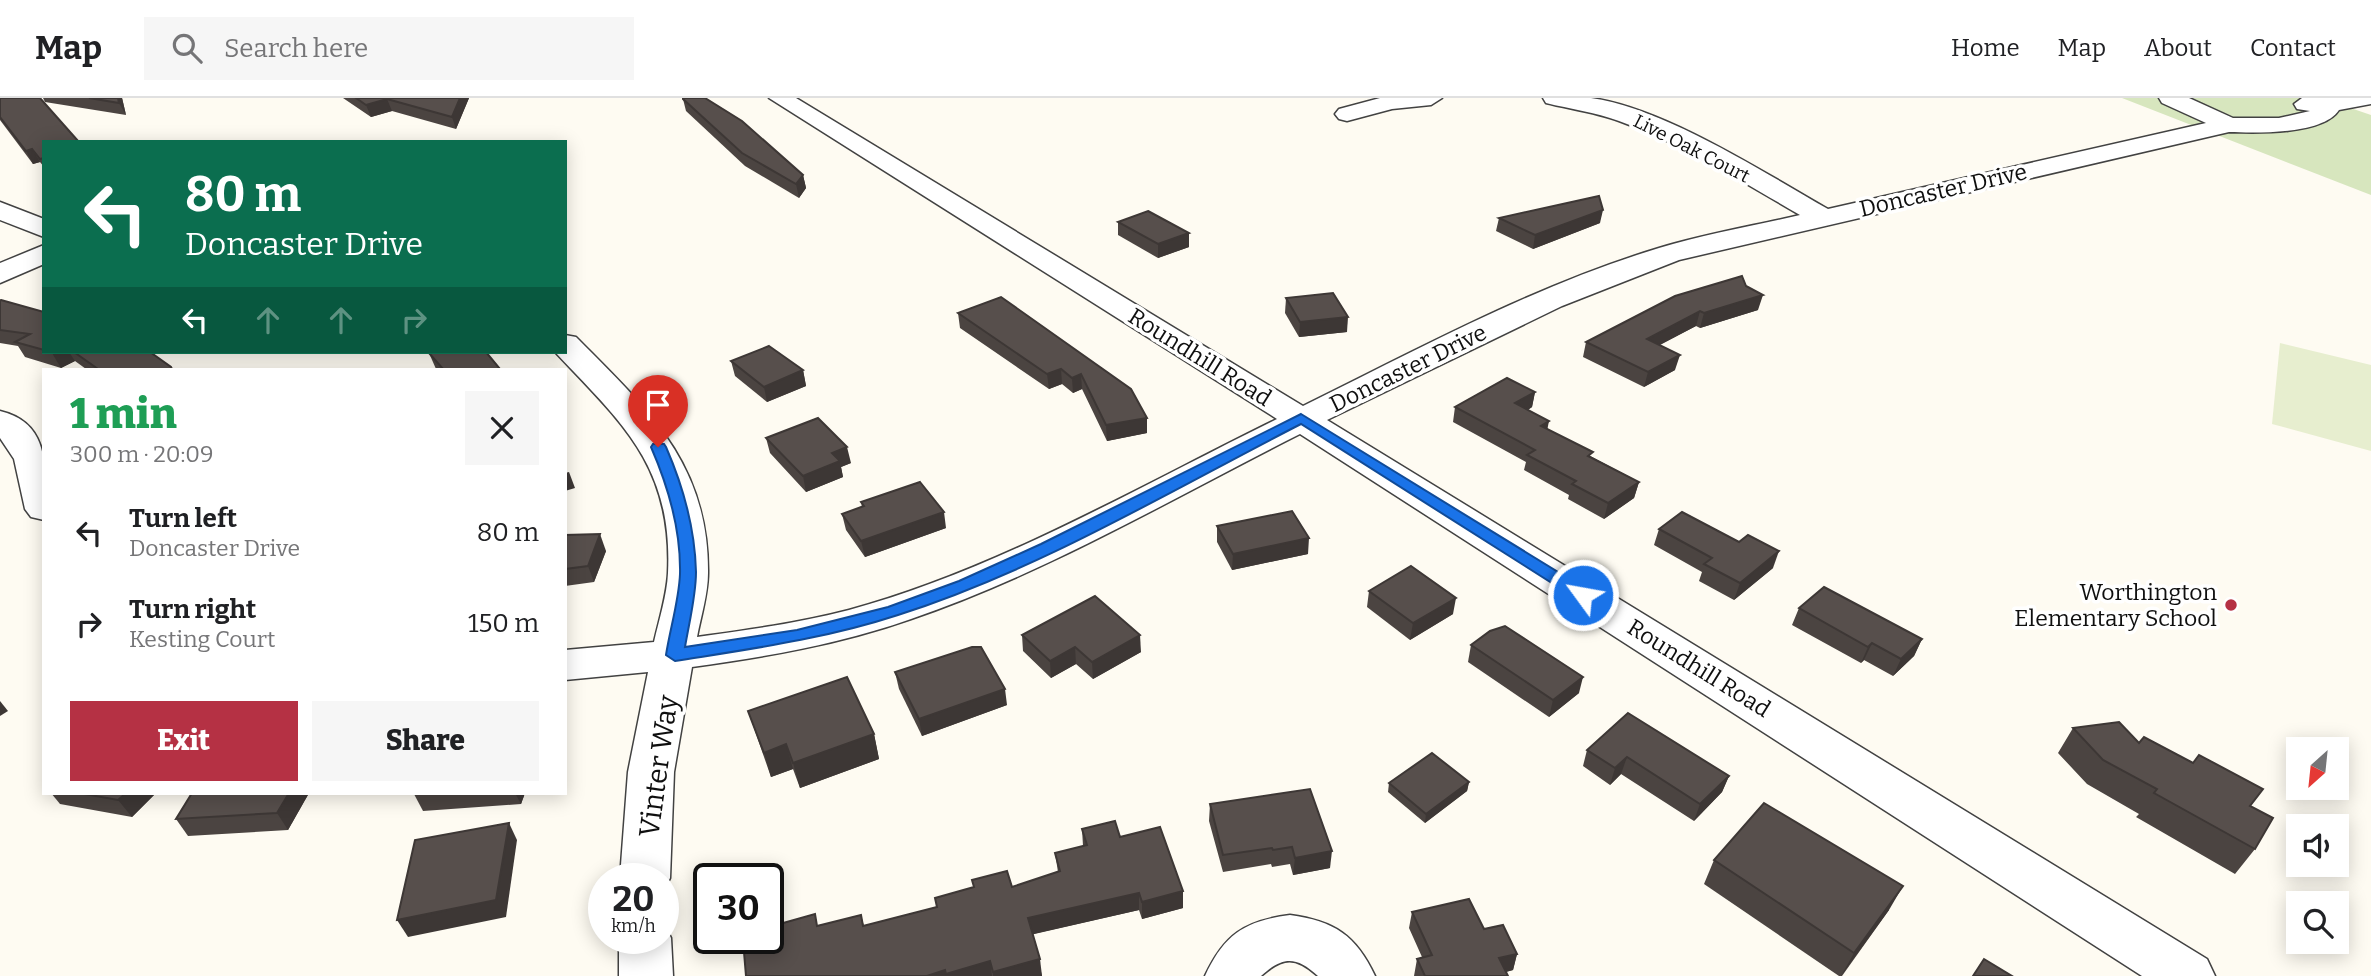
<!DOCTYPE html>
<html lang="en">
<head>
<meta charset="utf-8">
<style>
  body { margin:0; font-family:Bitter,serif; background:#f6f6f6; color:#202124; height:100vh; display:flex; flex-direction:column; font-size:26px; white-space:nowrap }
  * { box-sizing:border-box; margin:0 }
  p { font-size:23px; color:#757577 }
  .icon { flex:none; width:38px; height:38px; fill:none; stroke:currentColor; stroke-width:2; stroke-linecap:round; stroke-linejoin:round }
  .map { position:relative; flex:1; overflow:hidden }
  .drawer { position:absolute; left:42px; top:270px; width:525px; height:427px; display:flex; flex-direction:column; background:#fff; border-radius:0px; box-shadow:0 4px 18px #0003 }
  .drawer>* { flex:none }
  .guide { position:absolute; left:42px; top:42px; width:525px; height:214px; border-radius:0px; box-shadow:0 4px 18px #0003; background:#0b6e4f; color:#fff; overflow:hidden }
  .needle { width:46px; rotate:207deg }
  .buttons { position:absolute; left:2286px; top:639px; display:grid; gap:14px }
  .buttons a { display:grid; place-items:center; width:63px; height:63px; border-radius:0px; background:#fff; box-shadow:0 4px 18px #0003; font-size:35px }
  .speed { position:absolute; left:588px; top:765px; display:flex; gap:14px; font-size:35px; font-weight:700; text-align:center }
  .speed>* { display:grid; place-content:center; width:91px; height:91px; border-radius:50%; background:#fff; box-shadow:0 4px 18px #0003; line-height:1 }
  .speed small { font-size:18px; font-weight:400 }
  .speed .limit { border:4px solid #111; border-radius:10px; background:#fff; color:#111 }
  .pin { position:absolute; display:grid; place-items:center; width:60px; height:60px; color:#fff; margin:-72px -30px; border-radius:50% 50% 50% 0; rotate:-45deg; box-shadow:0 0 7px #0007 }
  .pin .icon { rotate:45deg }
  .me { position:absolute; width:77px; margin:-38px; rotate:302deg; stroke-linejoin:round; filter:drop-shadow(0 0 5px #0008) }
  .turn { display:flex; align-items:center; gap:24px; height:147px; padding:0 28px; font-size:32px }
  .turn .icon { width:91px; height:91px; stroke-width:2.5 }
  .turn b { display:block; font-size:49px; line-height:60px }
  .lanes { display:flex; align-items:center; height:66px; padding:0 28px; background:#0003; justify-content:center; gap:35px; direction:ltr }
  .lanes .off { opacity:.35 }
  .round { display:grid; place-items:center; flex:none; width:74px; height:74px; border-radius:0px; background:#f6f6f6 }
  .overview { display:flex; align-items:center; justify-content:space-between; height:119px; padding:0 28px }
  h1 { font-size:42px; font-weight:800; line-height:52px; color:#1e9e55 }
  .cta { display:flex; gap:14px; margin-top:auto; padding:14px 28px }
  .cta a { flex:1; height:80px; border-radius:0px; background:#b53144; color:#fff; font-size:28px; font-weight:800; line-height:80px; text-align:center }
  .cta a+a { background:#f6f6f6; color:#202124 }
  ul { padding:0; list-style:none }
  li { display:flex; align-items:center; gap:21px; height:91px; padding:0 28px }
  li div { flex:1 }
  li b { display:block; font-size:26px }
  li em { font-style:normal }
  header { display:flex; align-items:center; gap:42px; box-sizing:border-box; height:98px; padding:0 35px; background:#fff; border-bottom:2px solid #e0e0e0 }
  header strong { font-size:33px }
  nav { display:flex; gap:38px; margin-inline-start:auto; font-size:24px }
  .search { width:490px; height:63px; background:#f6f6f6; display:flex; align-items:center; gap:18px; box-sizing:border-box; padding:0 24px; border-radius:0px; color:#757577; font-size:26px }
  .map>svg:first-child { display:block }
</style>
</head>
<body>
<header>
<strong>Map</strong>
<div class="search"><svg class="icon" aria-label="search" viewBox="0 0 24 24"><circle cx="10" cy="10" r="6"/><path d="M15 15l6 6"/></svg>Search here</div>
<nav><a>Home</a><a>Map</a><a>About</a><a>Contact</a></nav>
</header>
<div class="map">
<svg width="2371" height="878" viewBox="0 0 2371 878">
  <rect width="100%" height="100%" fill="#fefbf2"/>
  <path fill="#d7e6be" d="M2122,0H2321L2371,17V97Z"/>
  <path fill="#e7eecf" d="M2280,245L2371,267V353L2272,326Z"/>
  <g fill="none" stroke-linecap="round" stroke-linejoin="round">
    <g stroke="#424242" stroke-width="3">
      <g id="minor">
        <path d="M769,0H796L1303,308C1419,251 1536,187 1659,150C1705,136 1753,128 1800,117C1741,83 1683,46 1619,23C1595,14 1570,11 1546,5L1543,0C1558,0 1575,0 1591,0C1664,10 1763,74 1828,111L2206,25L2162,5L2159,0H2189L2233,20H2279L2310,13L2297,11L2294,6L2302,0H2371V6L2339,12C2323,37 2256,35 2229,34L1679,162L1562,208L1327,322L2207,861L2215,878H2142L1300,336C1173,400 1046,475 911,521C840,546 766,559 692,569L674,674L670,780L663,794V780H620L628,674L648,574L565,582V552L654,544C659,522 667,497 668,475C673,368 622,325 555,254H565V237L576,239C647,311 709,365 708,475C708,496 701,518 697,539C748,532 799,525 849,512C997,472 1140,388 1277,321Z"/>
        <path d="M1380,0H1442L1431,7L1392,11L1347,23L1339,21L1335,16L1339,11Z"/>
        <path d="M0,104L44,121V139L0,122Z"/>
        <path d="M44,147V166L0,185V165Z"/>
        <path d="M0,313C55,326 44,378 44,422L31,419L25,411L14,361L0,340Z"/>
        <path d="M1290,817C1334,823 1356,837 1375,878H1318C1296,858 1283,858 1261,878H1205C1224,837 1244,823 1290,817Z"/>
        <path d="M663,824L671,840L673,878H619V840H663Z"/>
      </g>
    </g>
    <use href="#minor" fill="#fff" fill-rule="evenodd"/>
  </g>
  <g fill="#4b4441">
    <path d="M0,0L44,44V69L40,64L33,66L0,22Z"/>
    <path d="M43,0H122L126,17L45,4Z"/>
    <path d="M343,0H469L456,31L392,13L371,19Z"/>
    <path d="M683,1L803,77L806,90L799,100L745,68L686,13Z"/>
    <path d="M1499,120L1600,125L1533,151L1496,133Z"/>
    <path d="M1118,124L1189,135V149L1158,160L1118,137Z"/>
    <path d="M1746,188L1758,212L1700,230L1696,228L1659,247L1675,272L1644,289L1583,259L1586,244Z"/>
    <path d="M1001,199L1147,335L1107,343L1082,291L1073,295L1062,286L1049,291L960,230L958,215Z"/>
    <path d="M1286,200L1347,234L1299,239L1285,215Z"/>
    <path d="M0,203L44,214V254H150L172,271H86L75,263L61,270L25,259L18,248L0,245Z"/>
    <path d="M429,255L500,271H436Z"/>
    <path d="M731,263L803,272L806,288L767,304L735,278Z"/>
    <path d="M1535,294L1532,309L1528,312L1548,331L1592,359L1639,384L1634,400L1604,421L1568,401L1569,397L1524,372L1526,364L1453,324L1455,309Z"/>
    <path d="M766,340L851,365L841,369L843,379L806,394L770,355Z"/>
    <path d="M861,404L946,430L865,459L846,432L842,416L862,409Z"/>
    <path d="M1217,428L1308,456L1232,472L1217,444Z"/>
    <path d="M1659,431L1773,470L1734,502L1699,483L1702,474L1654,447Z"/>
    <path d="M565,437L606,453L594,484L565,488Z"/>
    <path d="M1369,493L1453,516L1410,542L1367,509Z"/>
    <path d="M1799,510L1922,541L1914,558L1893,578L1864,562L1861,565L1792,527Z"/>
    <path d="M1022,537L1141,554L1093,581L1076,566L1051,580L1023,553Z"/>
    <path d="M1471,547L1579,595L1549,619L1468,564Z"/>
    <path d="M895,574L1007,607L922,638L899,591Z"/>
    <path d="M748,613L874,636L879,661L800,690L793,671L771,679Z"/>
    <path d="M2073,630L2139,645L2250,708L2255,751L2235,776L2136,719L2139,716L2087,686L2058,655Z"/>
    <path d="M1587,652L1729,678L1722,694L1694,723L1621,676L1610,687L1583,668Z"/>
    <path d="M1469,684L1467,693L1425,725L1388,694L1389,685Z"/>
    <path d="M51,695H156L132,719L60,706Z"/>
    <path d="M192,695H309L288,732L188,738L176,721Z"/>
    <path d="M415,695H525L521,706L423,713L414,696Z"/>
    <path d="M1210,706L1330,770L1293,777L1290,766L1272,769L1271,766L1223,774L1209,723Z"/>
    <path d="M1082,731L1120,739L1183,793V810L1142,821L1139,812L1033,836L1042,878H746L778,844L818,828L861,817L864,828L1012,789L1058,774L1055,755L1083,748Z"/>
    <path d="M1714,762L1889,812L1842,878H1839L1704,786Z"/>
    <path d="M1412,814L1484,831L1517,856L1513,872L1506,874L1508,878H1414L1417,861L1422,859L1409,830Z"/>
  </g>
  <g fill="#3d3735">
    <path d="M118,0H122L126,17L119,5Z"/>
    <path d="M460,0H469L456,31L452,19Z"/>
    <path d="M387,1L392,13L371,19L366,7Z"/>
    <path d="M32,51L40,64L33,66L26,53Z"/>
    <path d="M803,77L806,90L799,100L796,86Z"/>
    <path d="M1603,112L1600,125L1533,151L1535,137Z"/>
    <path d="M1189,135V149L1158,160V146Z"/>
    <path d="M1763,197L1758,212L1700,230L1704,215Z"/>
    <path d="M1700,213L1696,228L1643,256L1647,241Z"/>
    <path d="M1348,219L1347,234L1299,239L1300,224Z"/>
    <path d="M54,254H69L75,263L61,270L52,255Z"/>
    <path d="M1680,257L1675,272L1644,289L1648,274Z"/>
    <path d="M1061,271L1062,286L1049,291L1047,276Z"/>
    <path d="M803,272L806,288L767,304L764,289Z"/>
    <path d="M1081,276L1082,291L1073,295L1072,280Z"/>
    <path d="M1535,294L1532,309L1513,321L1515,305Z"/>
    <path d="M1147,320V335L1107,343L1106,327Z"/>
    <path d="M1549,323L1546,338L1541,328Z"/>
    <path d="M847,349L851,365L841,369L843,379L806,394L803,378L832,355Z"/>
    <path d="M569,374L575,390L565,393V375Z"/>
    <path d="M1639,384L1634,400L1604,421L1608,405Z"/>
    <path d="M944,414L946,430L865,459L861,443Z"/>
    <path d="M600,436L606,453L594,484L588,468Z"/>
    <path d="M1309,440L1308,456L1232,472L1233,456Z"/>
    <path d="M1779,453L1773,470L1734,502L1740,485Z"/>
    <path d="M1456,500L1453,516L1410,542L1413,525Z"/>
    <path d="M1140,537L1141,554L1093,581L1092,564Z"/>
    <path d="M1922,541L1914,558L1893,578L1901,561Z"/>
    <path d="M1872,545L1864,562L1861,565L1868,549Z"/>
    <path d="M1075,549L1076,566L1051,580L1050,563Z"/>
    <path d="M1583,579L1579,595L1549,619L1553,602Z"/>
    <path d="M1005,591L1007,607L922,638L919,621Z"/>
    <path d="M0,603L8,613L0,618Z"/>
    <path d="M874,636L879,661L800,690L793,665Z"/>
    <path d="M786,646L793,671L771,679L764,655Z"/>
    <path d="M1627,659L1621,676L1610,687L1615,670Z"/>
    <path d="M1729,678L1722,694L1694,723L1700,706Z"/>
    <path d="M1469,684L1467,693L1425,725L1426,716Z"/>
    <path d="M126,695H156L132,719L118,702Z"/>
    <path d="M289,695H309L288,732L277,715Z"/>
    <path d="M515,695H525L521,706Z"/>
    <path d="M509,725L517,742L506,819L408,839L397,822Z"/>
    <path d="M1332,753L1330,770L1293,777L1295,760Z"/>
    <path d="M1903,788L1889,812L1841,878L1854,855Z"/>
    <path d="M1183,793V810L1142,821V804Z"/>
    <path d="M1139,795V812L1030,837L1028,820Z"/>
    <path d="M1517,856L1513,872L1494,877L1499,860Z"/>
    <path d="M1040,861L1042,878H993V874Z"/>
    <path d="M990,863L992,878H927L945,872Z"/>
  </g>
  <g fill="#574f4c" stroke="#3d3735" stroke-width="2">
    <path d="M0,0H40L79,44H44V60L40,61L32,51L26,53L0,19Z"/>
    <path d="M89,0H118L119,5Z"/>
    <path d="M356,0H460L452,19L387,1L366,7Z"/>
    <path d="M683,0H705L742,23L803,77L796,86L742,55L683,1Z"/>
    <path d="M1599,98L1603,112L1535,137L1499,120Z"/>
    <path d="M1148,113L1189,135L1158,146L1118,124Z"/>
    <path d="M1742,178L1746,188L1763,197L1704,215L1700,213L1647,241L1680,257L1648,274L1586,244L1675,198Z"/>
    <path d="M1333,195L1348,219L1300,224L1286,200Z"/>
    <path d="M1001,199L1131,291L1147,320L1106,327L1081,276L1072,280L1061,271L1047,276L958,215Z"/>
    <path d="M1,202L44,214V252L15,244L30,236L0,232V203Z"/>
    <path d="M769,248L803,272L764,289L731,263Z"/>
    <path d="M74,254H150L171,269L172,271H98Z"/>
    <path d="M431,254H486L500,271H443L429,255Z"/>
    <path d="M1507,280L1535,294L1515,305L1549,323L1541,328L1593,354L1588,358L1639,384L1608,405L1572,386L1576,383L1527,357L1535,352L1455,309Z"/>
    <path d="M818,320L847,349L832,355L840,363L803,378L766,340Z"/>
    <path d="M920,384L944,414L861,443L842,416L864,408L861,404Z"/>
    <path d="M1292,413L1309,440L1233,456L1217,428Z"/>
    <path d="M1682,414L1739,444L1748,437L1779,453L1740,485L1704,466L1712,460L1659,431Z"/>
    <path d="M600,436L588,468L565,471V437Z"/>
    <path d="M1411,468L1456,500L1413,525L1369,493Z"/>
    <path d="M1824,489L1922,541L1901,561L1872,545L1868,549L1799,510Z"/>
    <path d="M1095,498L1140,537L1092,564L1075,549L1050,563L1022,537Z"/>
    <path d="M1505,528L1583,579L1553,602L1471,547L1490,533Z"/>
    <path d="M972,549H981L1005,591L919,621L895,574Z"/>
    <path d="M847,579L874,636L793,665L786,646L764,655L748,613Z"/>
    <path d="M1628,615L1729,678L1700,706L1627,659L1615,670L1587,652Z"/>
    <path d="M2119,624L2139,645L2144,639L2193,665L2199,657L2263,691L2250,708L2273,720L2255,751L2154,695L2157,691L2103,662L2073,630Z"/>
    <path d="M1432,655L1469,684L1426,716L1389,685Z"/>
    <path d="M1310,691L1332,753L1295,760L1292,749L1273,752L1272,750L1223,757L1210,706Z"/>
    <path d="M79,695H126L118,702Z"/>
    <path d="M192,695H289L277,715L176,721Z"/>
    <path d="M415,695H436L414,696Z"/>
    <path d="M1764,705L1903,788L1854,855L1714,762Z"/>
    <path d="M1115,723L1120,739L1160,729L1183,793L1142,804L1139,795L1028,820L1040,861L993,874L990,863L946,876L945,872L927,878H746L744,854L778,844L776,827L815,816L817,828L861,817L863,828L937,809L935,800L974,789L972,782L1007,773L1012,789L1060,773L1055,755L1087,747L1082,731Z"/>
    <path d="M509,725L496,802L397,822L415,742Z"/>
    <path d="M1469,801L1484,831L1503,827L1517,856L1499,860L1508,878H1425L1417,861L1432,857L1412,814Z"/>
    <path d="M1984,861L2012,878H1973Z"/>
  </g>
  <path fill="#1a73e8" stroke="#114b97" stroke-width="2" d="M1301,316L1589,493L1591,497L1589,501H1577L1301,326C1170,393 1039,472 898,517C825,541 750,551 675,563L666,557C670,531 679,502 680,476C681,433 668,388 651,349L653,346H664L666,349C683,388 695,430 696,474C696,498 689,525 685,549L797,532L888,509L959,483L1041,446Z"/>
  <circle fill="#b53144" stroke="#fff" stroke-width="2.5" cx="2231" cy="507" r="7"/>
  <g text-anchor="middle" stroke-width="7" stroke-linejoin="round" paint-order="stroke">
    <g font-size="19" fill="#0f0f0f" stroke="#fff">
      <text transform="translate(1692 50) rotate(27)" y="7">Live Oak Court</text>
    </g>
    <g font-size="23" fill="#0f0f0f" stroke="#fff">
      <text transform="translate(1943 92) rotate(-13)" y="8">Doncaster Drive</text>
      <text transform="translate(1200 259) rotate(32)" y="8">Roundhill Road</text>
      <text transform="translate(1408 270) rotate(-26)" y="8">Doncaster Drive</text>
      <text transform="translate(1699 570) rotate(32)" y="8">Roundhill Road</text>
    </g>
    <g font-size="23" fill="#0f0f0f" stroke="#fff" text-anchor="end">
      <text x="2217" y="502">Worthington<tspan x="2217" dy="26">Elementary School</tspan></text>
    </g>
    <g font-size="28" fill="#0f0f0f" stroke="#fff">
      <text transform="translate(658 668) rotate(-82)" y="10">Vinter Way</text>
    </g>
  </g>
</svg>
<div class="buttons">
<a><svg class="needle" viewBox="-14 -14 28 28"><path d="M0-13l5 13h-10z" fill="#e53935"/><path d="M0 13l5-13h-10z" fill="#757577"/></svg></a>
<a><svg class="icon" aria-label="sound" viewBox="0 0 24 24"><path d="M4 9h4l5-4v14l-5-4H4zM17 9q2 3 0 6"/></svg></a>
<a><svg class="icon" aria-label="search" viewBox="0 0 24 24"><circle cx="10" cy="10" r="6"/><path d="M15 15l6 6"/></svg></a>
</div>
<div class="speed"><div>20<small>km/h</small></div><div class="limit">30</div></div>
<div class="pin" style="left:658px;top:349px;background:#d93025"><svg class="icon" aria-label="arrive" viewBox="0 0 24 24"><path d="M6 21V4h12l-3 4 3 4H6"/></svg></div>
<svg class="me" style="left:1583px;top:497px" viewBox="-20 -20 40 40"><circle r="17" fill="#1a73e8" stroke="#fff" stroke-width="3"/><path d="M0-11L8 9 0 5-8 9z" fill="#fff"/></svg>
<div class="guide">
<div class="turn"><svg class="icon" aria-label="left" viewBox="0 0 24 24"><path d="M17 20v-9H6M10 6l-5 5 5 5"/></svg><div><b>80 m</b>Doncaster Drive</div></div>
<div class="lanes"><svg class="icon" aria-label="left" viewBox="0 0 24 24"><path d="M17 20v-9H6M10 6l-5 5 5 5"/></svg><svg class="icon off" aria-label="ahead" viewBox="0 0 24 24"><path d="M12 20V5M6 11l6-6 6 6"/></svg><svg class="icon off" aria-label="ahead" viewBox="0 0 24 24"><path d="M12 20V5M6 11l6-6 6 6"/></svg><svg class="icon off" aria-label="right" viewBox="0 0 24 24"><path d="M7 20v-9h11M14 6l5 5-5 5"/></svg></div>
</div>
<section class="drawer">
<div class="overview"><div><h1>1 min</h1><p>300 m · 20:09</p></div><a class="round"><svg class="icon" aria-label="close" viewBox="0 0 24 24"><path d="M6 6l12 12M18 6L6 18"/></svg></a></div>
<ul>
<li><svg class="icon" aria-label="left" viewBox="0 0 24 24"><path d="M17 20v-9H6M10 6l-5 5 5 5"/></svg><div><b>Turn left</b><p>Doncaster Drive</p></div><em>80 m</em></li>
<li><svg class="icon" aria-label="right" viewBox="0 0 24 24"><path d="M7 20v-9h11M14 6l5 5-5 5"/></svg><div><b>Turn right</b><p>Kesting Court</p></div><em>150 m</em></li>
</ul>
<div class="cta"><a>Exit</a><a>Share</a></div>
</section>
</div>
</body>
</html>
